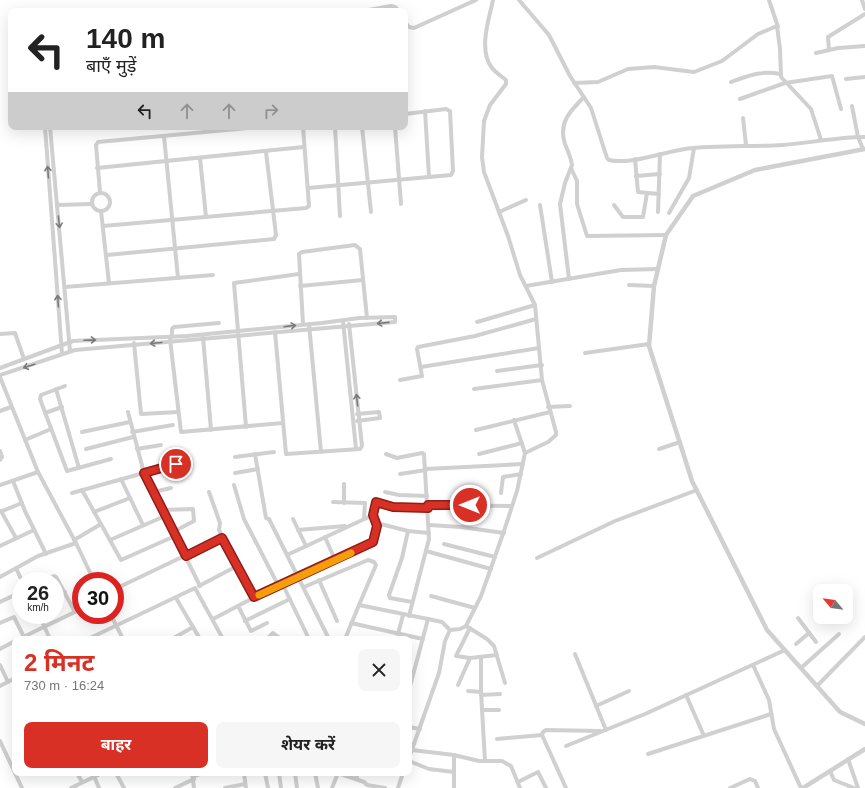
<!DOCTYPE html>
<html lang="hi">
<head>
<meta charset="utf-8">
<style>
  body { margin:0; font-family:Helvetica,"Noto Sans Devanagari",sans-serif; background:#f6f6f6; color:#222; height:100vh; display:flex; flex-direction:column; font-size:15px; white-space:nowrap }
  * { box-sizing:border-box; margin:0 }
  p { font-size:13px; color:#767676 }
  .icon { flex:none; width:22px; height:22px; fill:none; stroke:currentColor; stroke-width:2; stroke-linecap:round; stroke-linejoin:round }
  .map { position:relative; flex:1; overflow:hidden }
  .panel { position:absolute; left:12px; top:636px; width:400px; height:140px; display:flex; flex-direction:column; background:#fff; border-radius:8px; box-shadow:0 4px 16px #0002 }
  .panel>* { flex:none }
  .top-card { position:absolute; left:8px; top:8px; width:400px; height:122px; border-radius:8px; box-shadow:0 4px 16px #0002; background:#fff; color:#222; overflow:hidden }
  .needle { width:26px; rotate:299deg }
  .fabs { position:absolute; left:813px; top:584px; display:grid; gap:8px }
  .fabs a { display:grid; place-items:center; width:40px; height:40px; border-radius:8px; background:#fff; box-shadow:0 4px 16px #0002; font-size:20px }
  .speed { position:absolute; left:12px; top:572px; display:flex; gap:8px; font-size:20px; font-weight:700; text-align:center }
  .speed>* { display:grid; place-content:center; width:52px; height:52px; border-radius:50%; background:#fff; box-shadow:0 4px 16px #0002; line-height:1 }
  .speed small { font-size:10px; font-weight:400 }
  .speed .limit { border:6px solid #d22; background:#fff; color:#111 }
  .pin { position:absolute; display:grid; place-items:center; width:34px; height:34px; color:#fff; margin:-17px; border:2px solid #fff; border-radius:50%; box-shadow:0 1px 4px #0007 }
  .me { position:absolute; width:44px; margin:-22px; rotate:270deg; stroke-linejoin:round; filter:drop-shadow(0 0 3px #0008) }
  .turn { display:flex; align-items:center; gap:14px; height:84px; padding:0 12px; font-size:18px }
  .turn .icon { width:52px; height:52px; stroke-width:2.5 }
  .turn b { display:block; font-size:28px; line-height:34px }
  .lanes { display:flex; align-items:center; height:38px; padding:0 12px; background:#0003; justify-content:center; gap:20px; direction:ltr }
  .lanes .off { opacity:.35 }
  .round { display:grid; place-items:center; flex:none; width:42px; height:42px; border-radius:8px; background:#f6f6f6 }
  .head { display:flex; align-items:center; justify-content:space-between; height:68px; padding:0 12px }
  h1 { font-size:24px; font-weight:700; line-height:30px; color:#d93025 }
  .cta { display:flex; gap:8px; margin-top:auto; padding:8px 12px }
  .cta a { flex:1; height:46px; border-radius:8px; background:#d93025; color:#fff; font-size:16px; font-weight:700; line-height:46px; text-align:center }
  .cta a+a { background:#f6f6f6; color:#222 }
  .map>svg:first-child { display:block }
</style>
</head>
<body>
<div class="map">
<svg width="865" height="788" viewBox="0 0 865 788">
  <rect width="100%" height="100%" fill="#fff"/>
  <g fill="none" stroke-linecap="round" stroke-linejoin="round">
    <g stroke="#d0d0d0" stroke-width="4">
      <path d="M519,0L549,35L570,76L591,108L607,158L609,160C629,165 664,152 685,149C717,145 750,147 783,145C810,143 837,137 865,137"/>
      <path d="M769,0L778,27"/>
      <path d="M862,0L865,9"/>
      <path d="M363,11L391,6L395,7L399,11"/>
      <path d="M405,22L409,27L414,28L476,0"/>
      <path d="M829,50L828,37L865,14"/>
      <path d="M816,53L838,48L865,46"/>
      <path d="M846,79L865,77"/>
      <path d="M731,82C748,76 762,70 780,74"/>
      <path d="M574,83L598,82L628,69L654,67L694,72L722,61L758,34L777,26L780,49L781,77L811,109L821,140"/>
      <path d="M740,99L785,83L832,76L841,109"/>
      <path d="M852,106L858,137L863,149"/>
      <path d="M425,111L429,177"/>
      <path d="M743,118L746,145"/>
      <path d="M45,127L62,354"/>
      <path d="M50,127L70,351"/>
      <path d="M335,127L340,216"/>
      <path d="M362,127L371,212"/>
      <path d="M395,127L401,204"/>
      <path d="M164,136L178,278"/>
      <path d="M200,158L206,217"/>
      <path d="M635,159L638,192L659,194"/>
      <path d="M97,168L304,147"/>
      <path d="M571,168L577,181V204L587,236L666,235"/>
      <path d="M636,176L660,174"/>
      <path d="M308,188L451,175L453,171L450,111L446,109L405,114"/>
      <path d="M100,192L96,145L98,142L258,127"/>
      <circle cx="101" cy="202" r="9"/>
      <path d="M57,205L92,204"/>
      <path d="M540,205L552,282"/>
      <path d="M614,205L623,217H643L647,193"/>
      <path d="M101,211L109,283"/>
      <path d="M499,212L526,200"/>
      <path d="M658,212L660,154"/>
      <path d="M669,213L689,178L694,148"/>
      <path d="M103,226L306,208L309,206L303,127"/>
      <path d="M107,255L274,239L276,235L266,152"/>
      <path d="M569,279L560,204L565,183L572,165C571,158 568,151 565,144C558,123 570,111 584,97"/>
      <path d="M629,285L654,286"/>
      <path d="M300,286L363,280"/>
      <path d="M526,286L621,270L658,269"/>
      <path d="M65,287L213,275"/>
      <path d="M343,321L356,449"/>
      <path d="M477,322L535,305"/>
      <path d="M303,324L299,254L302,252L355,245L360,249L367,318"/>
      <path d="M309,324L321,452"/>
      <path d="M275,332L286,454L360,449L362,446L349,324"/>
      <path d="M0,334L15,333L24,359"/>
      <path d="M172,337V329L174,327L219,323"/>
      <path d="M203,337L211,430"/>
      <path d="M170,339L181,432L283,423"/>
      <path d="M134,343L141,414L178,412"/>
      <path d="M585,353L649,344"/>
      <path d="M421,367L539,348"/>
      <path d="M0,368L73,341L187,336L322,323L359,318L395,317V322L75,350L0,375"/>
      <path d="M497,371L542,365"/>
      <path d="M0,377L38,472L76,543"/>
      <path d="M400,380L422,376L417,349L418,347L475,336L536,319"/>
      <path d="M65,386L41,395L40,399L67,471L111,459"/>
      <path d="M56,389L79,468"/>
      <path d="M474,389L542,380"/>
      <path d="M548,407L570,406"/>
      <path d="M0,411L11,407"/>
      <path d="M128,412L144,473L200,586"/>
      <path d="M45,413L62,407"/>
      <path d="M357,414L379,412L380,418L357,421"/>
      <path d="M514,420L525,453"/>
      <path d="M246,427L234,283L299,274"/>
      <path d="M476,430L550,412"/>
      <path d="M82,432L130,422"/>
      <path d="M132,432L173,425"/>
      <path d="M25,440L51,429"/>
      <path d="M86,449L133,437"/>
      <path d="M137,449L161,445"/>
      <path d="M659,449L680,442"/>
      <path d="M0,451L2,457L0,460"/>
      <path d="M255,454L266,518L269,519L329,639"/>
      <path d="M386,454L397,458L422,453L424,454L429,539L409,616"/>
      <path d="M479,454L522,443"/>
      <path d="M235,457L274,452"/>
      <path d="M426,469L523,464"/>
      <path d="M235,473L258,469"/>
      <path d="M400,474L426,470"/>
      <path d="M121,479L143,525"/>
      <path d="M13,481L25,511L46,554"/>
      <path d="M0,485L38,472"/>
      <path d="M234,485L244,519L278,585"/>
      <path d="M82,490L121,560L175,536"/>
      <path d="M153,492L171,488"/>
      <path d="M209,492L220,523L219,530L254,597"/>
      <path d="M385,492L399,495L427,496"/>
      <path d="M72,493L176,464"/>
      <path d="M501,493L503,477L521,474"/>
      <path d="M333,502L365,503L364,519"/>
      <path d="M344,503V484"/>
      <path d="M428,505L512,506"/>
      <path d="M162,510L193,509L194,521L173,532"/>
      <path d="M1,511L16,538"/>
      <path d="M0,512L22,503"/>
      <path d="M94,512L130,498"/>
      <path d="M293,519L306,546"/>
      <path d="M377,523L408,531L429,533"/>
      <path d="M429,525L461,527L504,533"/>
      <path d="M298,530L345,526"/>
      <path d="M408,531L402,558L389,595L390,598L412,602"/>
      <path d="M325,537L335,560"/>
      <path d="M74,540L101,524"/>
      <path d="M110,540L165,516"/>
      <path d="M444,544L495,557"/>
      <path d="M0,546L34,530"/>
      <path d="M426,551L491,569"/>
      <path d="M287,555L373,515"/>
      <path d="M537,558L615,521L697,490"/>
      <path d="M16,568L22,581"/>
      <path d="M0,577L38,556L76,543L94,581"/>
      <path d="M319,580L337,621"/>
      <path d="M43,581L54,576L56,577L75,612"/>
      <path d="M282,583L309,639"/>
      <path d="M199,586L237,566"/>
      <path d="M304,587L368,560L374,562L376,565L359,605L428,619L442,622L450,630"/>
      <path d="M115,589L222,538"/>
      <path d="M431,596L475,608"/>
      <path d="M55,597L65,592"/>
      <path d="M176,598L200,639"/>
      <path d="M0,602L21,592"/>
      <path d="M238,606L251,631L267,623"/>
      <path d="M39,615L50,639"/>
      <path d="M111,615L123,639"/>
      <path d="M798,618L816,642"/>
      <path d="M213,619L278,585L373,542L377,526L373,515L376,502L393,507L428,508"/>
      <path d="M245,621L290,599"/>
      <path d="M0,623L14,617L24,637"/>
      <path d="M351,623L423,639"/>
      <path d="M466,626L487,639L494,646L505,683"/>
      <path d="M470,628L456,656L470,658L497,655"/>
      <path d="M398,634L403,615"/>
      <path d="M19,639L81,609"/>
      <path d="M88,639L195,588L223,639"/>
      <path d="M172,639L193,627"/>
      <path d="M267,639L273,633L281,639"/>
      <path d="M345,639L359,605"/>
      <path d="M796,644L809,633"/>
      <path d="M0,649L15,641"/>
      <path d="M575,654L606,730"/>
      <path d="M481,657V692L485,761"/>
      <path d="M0,665L8,682"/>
      <path d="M753,665L769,700L774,729L801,788"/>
      <path d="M801,668L839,634"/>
      <path d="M458,685L470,658"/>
      <path d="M0,686L15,678"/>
      <path d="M817,686L865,637"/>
      <path d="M409,690L428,619"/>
      <path d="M468,691L481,692"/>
      <path d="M481,695L500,694"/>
      <path d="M686,695L704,736"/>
      <path d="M596,706L629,691"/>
      <path d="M15,707V710"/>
      <path d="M482,710H499"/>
      <path d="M409,727L420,729"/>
      <path d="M497,739L542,735"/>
      <path d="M0,741L15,773"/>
      <path d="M566,746L645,714L785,650"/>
      <path d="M412,750L454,755V788"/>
      <path d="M648,754L771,714"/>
      <path d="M454,755L479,761H502L511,766L520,788"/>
      <path d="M409,758L439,673L445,641L450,630L460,629L466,626L481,596L504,531L517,491L525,453L548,442L556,435V432L542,380L535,305L520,275L508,236L484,172L482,157L484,121L490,105L506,84V80C501,76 495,72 492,68C478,50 489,19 493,0"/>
      <path d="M848,759L858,788"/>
      <path d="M409,761L429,769L454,772"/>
      <path d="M830,771L834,780L854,788"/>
      <path d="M15,773L22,788"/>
      <path d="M77,773L82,782"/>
      <path d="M116,773L124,788"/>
      <path d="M192,773L194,788"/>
      <path d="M244,773L246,788"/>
      <path d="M265,773L268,788"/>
      <path d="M279,773L281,788"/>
      <path d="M295,773L297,788"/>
      <path d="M315,773L318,788"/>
      <path d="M338,773L364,782L367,785L385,788"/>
      <path d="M94,776L99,788"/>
      <path d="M193,777L202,773"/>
      <path d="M356,779L358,773"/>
      <path d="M518,782L538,772L546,788"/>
      <path d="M71,788L102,773"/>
      <path d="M175,788L194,779"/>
      <path d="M225,788L245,784"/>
      <path d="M332,788L338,773"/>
      <path d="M398,788L403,773"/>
      <path d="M566,788L542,735L543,732L546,730L600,731"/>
      <path d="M730,788L750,779L755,781L758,788"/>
    </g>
    <g stroke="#d0d0d0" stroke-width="4.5">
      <path d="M865,149L755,170L693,196L666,235L654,286L649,346L692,481L767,630L840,712L865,724"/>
      <path d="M803,788L865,749"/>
    </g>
  </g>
  <defs><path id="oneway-shaft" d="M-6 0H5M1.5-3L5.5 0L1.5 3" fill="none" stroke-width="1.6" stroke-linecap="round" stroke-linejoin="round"/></defs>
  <g stroke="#7a7a7a">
    <use href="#oneway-shaft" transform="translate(48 172) rotate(-94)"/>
    <use href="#oneway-shaft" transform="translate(59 222) rotate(84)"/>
    <use href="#oneway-shaft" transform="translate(58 301) rotate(-94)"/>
    <use href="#oneway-shaft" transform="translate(383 323) rotate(174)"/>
    <use href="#oneway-shaft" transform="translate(290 326) rotate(-7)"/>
    <use href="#oneway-shaft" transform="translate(90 340) rotate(-2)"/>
    <use href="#oneway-shaft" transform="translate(156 343) rotate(175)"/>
    <use href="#oneway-shaft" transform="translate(29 366) rotate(162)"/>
    <use href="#oneway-shaft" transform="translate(357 400) rotate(-96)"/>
  </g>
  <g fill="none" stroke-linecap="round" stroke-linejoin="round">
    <g stroke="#8d1f18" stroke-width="10">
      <path id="route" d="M176,464L144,473L186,556L222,538L254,597L373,542L377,526L373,515L376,502L393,507L428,508V505H470"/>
    </g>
    <use href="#route" stroke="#d93025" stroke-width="7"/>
    <path stroke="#f59e0b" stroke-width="7" d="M259,595L351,553"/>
  </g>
</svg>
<div class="fabs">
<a><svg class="needle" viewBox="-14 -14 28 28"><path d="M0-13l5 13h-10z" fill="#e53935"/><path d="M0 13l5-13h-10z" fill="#767676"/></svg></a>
</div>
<div class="speed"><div>26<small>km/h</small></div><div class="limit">30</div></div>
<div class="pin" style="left:176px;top:464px;background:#d93025"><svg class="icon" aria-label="arrive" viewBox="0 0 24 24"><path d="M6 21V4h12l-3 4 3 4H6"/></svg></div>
<svg class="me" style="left:470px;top:505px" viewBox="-20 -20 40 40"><circle r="17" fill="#d93025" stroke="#fff" stroke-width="3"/><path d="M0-11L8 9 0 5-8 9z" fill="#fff"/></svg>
<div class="top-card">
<div class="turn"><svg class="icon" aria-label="left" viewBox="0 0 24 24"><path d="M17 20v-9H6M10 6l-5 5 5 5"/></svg><div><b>140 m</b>बाएँ मुड़ें</div></div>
<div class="lanes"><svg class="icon" aria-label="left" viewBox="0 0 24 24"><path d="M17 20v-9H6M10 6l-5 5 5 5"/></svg><svg class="icon off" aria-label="ahead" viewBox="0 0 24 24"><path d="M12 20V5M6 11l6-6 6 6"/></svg><svg class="icon off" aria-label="ahead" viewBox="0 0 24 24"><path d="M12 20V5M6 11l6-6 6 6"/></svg><svg class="icon off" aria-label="right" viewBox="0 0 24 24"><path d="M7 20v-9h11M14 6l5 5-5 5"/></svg></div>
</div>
<section class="panel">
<div class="head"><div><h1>2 मिनट</h1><p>730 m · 16:24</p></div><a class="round"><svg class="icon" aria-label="close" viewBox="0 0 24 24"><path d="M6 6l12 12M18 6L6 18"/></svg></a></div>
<div class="cta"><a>बाहर</a><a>शेयर करें</a></div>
</section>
</div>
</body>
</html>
